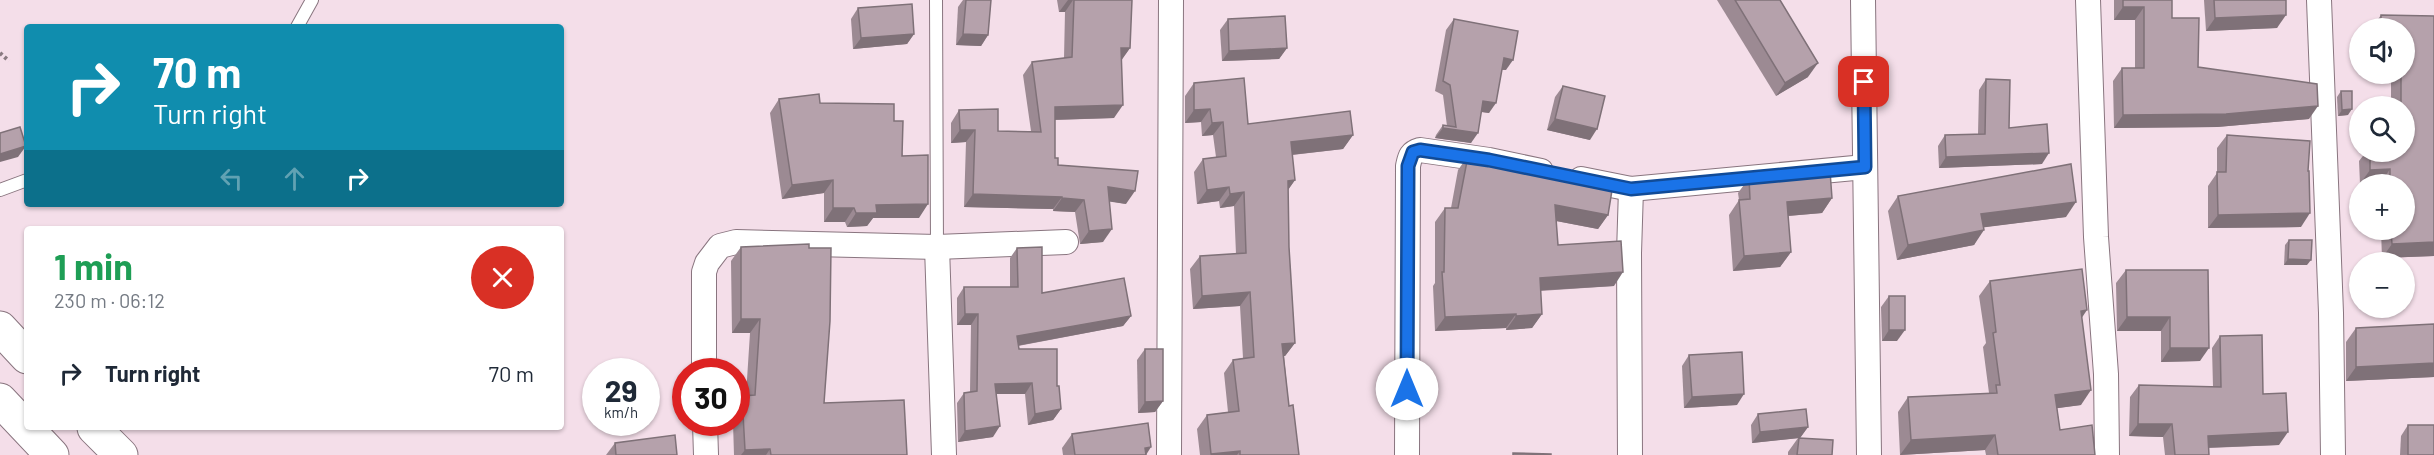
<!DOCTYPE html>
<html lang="en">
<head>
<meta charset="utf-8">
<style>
  body { margin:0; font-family:Barlow,sans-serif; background:#f2f2f3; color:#1f2937; height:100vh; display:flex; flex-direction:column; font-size:22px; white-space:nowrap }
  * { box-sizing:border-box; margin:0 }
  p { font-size:20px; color:#747a83 }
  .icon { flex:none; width:33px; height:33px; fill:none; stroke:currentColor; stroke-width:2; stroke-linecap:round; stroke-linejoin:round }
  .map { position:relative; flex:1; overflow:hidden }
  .sheet { position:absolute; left:24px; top:226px; width:540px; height:204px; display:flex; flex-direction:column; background:#fff; border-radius:6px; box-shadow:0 2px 4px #0004 }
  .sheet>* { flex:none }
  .top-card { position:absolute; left:24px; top:24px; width:540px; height:183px; border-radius:6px; box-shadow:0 2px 4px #0004; background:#108dae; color:#fff; overflow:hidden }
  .tools { position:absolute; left:2349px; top:18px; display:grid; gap:12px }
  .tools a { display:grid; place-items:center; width:66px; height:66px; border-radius:50%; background:#fff; box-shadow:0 2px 4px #0004; font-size:30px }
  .speed { position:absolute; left:582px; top:358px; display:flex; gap:12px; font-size:30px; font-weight:700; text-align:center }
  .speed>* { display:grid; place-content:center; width:78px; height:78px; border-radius:50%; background:#fff; box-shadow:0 2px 4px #0004; line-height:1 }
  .speed small { font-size:15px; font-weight:400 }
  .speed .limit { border:9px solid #d22; background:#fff; color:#111 }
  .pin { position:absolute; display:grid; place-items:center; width:51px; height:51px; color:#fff; margin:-26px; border-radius:12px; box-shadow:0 3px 9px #0006 }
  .me { position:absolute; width:66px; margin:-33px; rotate:0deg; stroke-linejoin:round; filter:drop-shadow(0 0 4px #0008) }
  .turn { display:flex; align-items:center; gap:21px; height:126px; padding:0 30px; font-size:27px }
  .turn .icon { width:78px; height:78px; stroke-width:2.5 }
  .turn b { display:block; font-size:42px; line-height:51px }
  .lanes { display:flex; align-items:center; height:57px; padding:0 30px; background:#0003; justify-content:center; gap:30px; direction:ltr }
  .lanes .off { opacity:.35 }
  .round { display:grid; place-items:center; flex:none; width:63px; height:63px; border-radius:32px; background:#f2f2f3 }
  .headline { display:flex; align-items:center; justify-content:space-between; height:102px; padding:0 30px }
  h1 { font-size:36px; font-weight:700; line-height:45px; color:#1e9e55 }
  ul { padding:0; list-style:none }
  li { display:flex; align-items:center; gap:18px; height:90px; padding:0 30px }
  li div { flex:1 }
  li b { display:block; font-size:22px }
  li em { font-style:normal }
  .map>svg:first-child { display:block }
</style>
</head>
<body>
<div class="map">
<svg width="2434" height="455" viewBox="0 0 2434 455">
  <rect width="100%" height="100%" fill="#f4dee9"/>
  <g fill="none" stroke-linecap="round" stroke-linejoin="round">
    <g stroke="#89757f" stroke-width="14">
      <g id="service">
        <path d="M936,0L937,247"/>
        <path d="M297,27L312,0"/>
        <path d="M0,190L27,180"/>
      </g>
    </g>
    <g stroke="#89757f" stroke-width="26">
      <g id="minor">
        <path d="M1863,0L1869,455"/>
        <path d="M2088,0L2096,237L2106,374L2107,455"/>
        <path d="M2319,0L2331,313L2333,455"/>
        <path d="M1581,179L1631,189L1865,167"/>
        <path d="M937,247L944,455"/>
        <path d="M704,372V272L707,263L720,246L736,242L937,247L1066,242"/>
        <path d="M705,423L706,455"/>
        <path d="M1169,455L1171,0"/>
        <path d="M1407,455L1408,166C1410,157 1410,153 1420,150L1489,160L1541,171"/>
        <path d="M1630,455L1629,253L1631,189"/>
      </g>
    </g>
    <g stroke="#89757f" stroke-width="35">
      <g id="secondary">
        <path d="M0,328L27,357"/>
        <path d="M0,400L52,455"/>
        <path d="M94,428L121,455"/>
      </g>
    </g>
    <path stroke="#897a81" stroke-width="4" stroke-dasharray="3 3" stroke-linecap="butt" d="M0,53L9,61"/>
    <use href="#service" stroke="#fff" stroke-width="12"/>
    <use href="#minor" stroke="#fff" stroke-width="24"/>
    <use href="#secondary" stroke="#fff" stroke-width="33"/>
  </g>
  <g fill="#9c8a93">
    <path d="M963,0H991L988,35L981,46L956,45L958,7Z"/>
    <path d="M1057,0H1132L1130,48L1121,60L1114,118L1055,120V158L1058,165L1126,204L1109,201L1103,242L1080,244L1075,212L1053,211V209L964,207L966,142L951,143V123L959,110L998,131H1031L1023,75L1032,62L1064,58L1065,12H1059Z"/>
    <path d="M1717,0H1780L1808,77L1776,96Z"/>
    <path d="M2114,0H2172V18L2198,67L2309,119L2217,127L2114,128L2113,81L2122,68H2135V20H2114Z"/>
    <path d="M2204,0H2286L2277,28L2206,31Z"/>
    <path d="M858,8L914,34L907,44L853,49L851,19Z"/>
    <path d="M2381,15L2434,16V256L2382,258L2381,230H2404V184H2360L2359,161L2366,152H2404V106H2391V74H2404V28H2372Z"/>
    <path d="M1228,19L1287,48L1279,59L1222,61L1220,30Z"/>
    <path d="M1454,19L1506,70H1502L1489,113L1481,112L1471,143L1435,138L1436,135L1443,125L1447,126L1443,95L1435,91L1446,30Z"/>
    <path d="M1986,79L2009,128L2042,164L1939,168L1938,146L1945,135L1978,134L1979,90Z"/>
    <path d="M1194,83L1248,124L1353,135L1343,149L1292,155L1295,180L1288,190L1289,247L1295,343L1285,356H1284L1289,406L1299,455H1200L1197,429L1207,415L1228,412L1224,373L1233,360L1243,358L1240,306L1193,309L1190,269L1200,256L1236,254L1234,206L1220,208L1219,201L1197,204L1194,172L1203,159L1216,157L1213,135L1202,136L1201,122L1185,123V96Z"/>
    <path d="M1563,86L1590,140L1547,130L1555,97Z"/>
    <path d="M2341,91L2348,115L2338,116L2337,97Z"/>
    <path d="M779,99L820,103L894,121L919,218H873L867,226L847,227L845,222H824V193L782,199L770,113Z"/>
    <path d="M2227,135L2301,227L2208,228V186L2217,173V148Z"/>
    <path d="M1468,156L1608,215L1598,229L1556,221L1558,245L1614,286L1540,291L1542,314L1532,328L1506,330V328L1435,331L1433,286L1435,283V222L1445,208H1451L1458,170Z"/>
    <path d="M1749,178L1832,198L1822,213L1788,216L1791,252L1780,267L1733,271L1729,215L1739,200L1738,193Z"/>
    <path d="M1898,196L2066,217L1984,227L1974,245L1897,260L1888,211Z"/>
    <path d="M2289,240L2307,265H2284L2285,245Z"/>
    <path d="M741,247L824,403L907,455H734L733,423H736V404L742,396L746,395L750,333H732L731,261Z"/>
    <path d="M1017,248L1042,293L1131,316L1123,326L1018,346L1019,349L1057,386L1061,409L1053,420L1028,425L1025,394H996L993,437L958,442L957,403L964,393L970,392L971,325H957V298L964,287H1010V258Z"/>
    <path d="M2126,270H2208L2200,361L2161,362V331H2117L2116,283Z"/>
    <path d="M1990,281L2082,318L2081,405L2057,408L2060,430L2095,455H1986L1985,450L1900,455L1898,412L1908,397L1989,393L1983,347L1986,343L1979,296Z"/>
    <path d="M1889,296L1897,341H1882L1881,307Z"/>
    <path d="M2434,324V377L2346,381V342L2356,328Z"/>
    <path d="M2220,336L2263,394L2279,445L2209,448V455H2165L2163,437L2129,436L2130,397L2139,385L2213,387L2212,348Z"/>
    <path d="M1145,349L1163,401L1155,412L1138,413L1137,360Z"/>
    <path d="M1689,355L1737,405L1684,408L1682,366Z"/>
    <path d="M1758,414L1808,427L1800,438L1832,455H1788V452L1798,438L1752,443L1751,425Z"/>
    <path d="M2408,425L2434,455H2400L2401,436Z"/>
    <path d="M1072,434L1146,454V455H1063L1062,448Z"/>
    <path d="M615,443L677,455H606Z"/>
  </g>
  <g fill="#7f7178">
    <path d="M1068,0H1073L1065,12H1059Z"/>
    <path d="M2123,7H2144L2135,20H2114Z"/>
    <path d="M2286,15L2277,28L2206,31L2215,18Z"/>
    <path d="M914,34L907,44L853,49L861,38Z"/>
    <path d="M963,34L988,35L981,46L956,45Z"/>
    <path d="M1121,48H1130L1121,61Z"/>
    <path d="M1287,48L1279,59L1222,61L1229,51Z"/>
    <path d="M1504,58L1513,60L1506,70L1497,69Z"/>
    <path d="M1818,63L1808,77L1776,96L1785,83Z"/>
    <path d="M1483,101L1496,103L1489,113L1476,111Z"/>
    <path d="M1123,105L1114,118L1046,120L1055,107Z"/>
    <path d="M2318,106L2309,119L2217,127L2114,128L2123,115Z"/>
    <path d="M1210,109L1201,122L1185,123L1194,110Z"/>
    <path d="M2352,109L2348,115L2338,116L2342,110Z"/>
    <path d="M1555,119L1597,129L1590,140L1547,130Z"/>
    <path d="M1223,122L1213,135L1202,136L1212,123Z"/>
    <path d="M1443,128L1478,133L1471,143L1435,138Z"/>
    <path d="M960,130H975L966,142L951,143Z"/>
    <path d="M1353,135L1343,149L1281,156L1291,142Z"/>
    <path d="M26,146L18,157L0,162V154Z"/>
    <path d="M2049,153L2042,164L1939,168L1946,157Z"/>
    <path d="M2390,169L2380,184H2360L2370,170Z"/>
    <path d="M833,180L824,193L782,199L792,185Z"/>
    <path d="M1295,180L1285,194L1288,181Z"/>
    <path d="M1108,187L1135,191L1126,204L1099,200Z"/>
    <path d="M1229,187L1219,201L1197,204L1207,190Z"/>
    <path d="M1244,192L1234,206L1220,208L1230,194Z"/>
    <path d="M973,194L1062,197L1053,209L964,207Z"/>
    <path d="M1062,198L1084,200L1075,212L1053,211Z"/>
    <path d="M1832,198L1822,213L1776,217L1787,202Z"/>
    <path d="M2076,202L2066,217L1971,229L1981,214Z"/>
    <path d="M928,204L919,218H873L867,226L847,227L856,213L876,205Z"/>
    <path d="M1555,205L1608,215L1598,229L1546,219Z"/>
    <path d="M833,208H854L845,222H824Z"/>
    <path d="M2310,213L2301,227L2208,228L2218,215Z"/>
    <path d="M1112,229L1103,242L1080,244L1089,231Z"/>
    <path d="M1984,230L1974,245L1897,260L1908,245Z"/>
    <path d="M2434,242V256L2382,258L2392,244Z"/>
    <path d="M1791,252L1780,267L1733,271L1744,256Z"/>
    <path d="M2288,259L2311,260L2307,265H2284Z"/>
    <path d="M1623,272L1614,286L1530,291L1540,278Z"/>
    <path d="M1250,292L1240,306L1193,309L1202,296Z"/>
    <path d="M2087,310L2077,325L2081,311Z"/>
    <path d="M965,314H978L971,325H957Z"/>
    <path d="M1516,314L1506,328L1435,331L1445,317Z"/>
    <path d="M1542,314L1532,328L1506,330L1516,316Z"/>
    <path d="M1131,316L1123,326L1010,347L1017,336Z"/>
    <path d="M2127,317H2170L2161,331H2117Z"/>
    <path d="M741,319H760L750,333H732Z"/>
    <path d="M1889,330H1905L1897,341H1882Z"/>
    <path d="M1295,343L1285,356L1273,357L1282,344Z"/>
    <path d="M2170,348H2209L2200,361L2161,362Z"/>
    <path d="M2434,363V377L2346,381L2356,367Z"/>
    <path d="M1032,383L1025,394H987L995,384Z"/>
    <path d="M2091,390L2081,405L2044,410L2055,395Z"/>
    <path d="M1744,394L1737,405L1684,408L1692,397Z"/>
    <path d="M1163,401L1155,412L1138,413L1145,402Z"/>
    <path d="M1061,409L1053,420L1028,425L1035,414Z"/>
    <path d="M2138,424H2172L2163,437L2129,436Z"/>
    <path d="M1000,426L993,437L958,442L965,431Z"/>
    <path d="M1808,427L1800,438L1752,443L1760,432Z"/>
    <path d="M2288,432L2279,445L2199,448L2208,436Z"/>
    <path d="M1995,435L1985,450L1900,455L1911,440Z"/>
    <path d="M1151,447L1146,455L1145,448Z"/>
    <path d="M770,449L766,455H741L745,450Z"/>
    <path d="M1240,451L1237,455H1211V454Z"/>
  </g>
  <g fill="#b5a1ab" stroke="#7f7178" stroke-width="1.5">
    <path d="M966,0H991L988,35L963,34Z"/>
    <path d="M1074,0H1132L1130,48H1121L1123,105L1055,107V158H1058V165L1138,171L1135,191L1108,187L1112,229L1089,231L1084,200L1062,198V197L973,194L975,130H960L959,110L998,109V131L1041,132L1032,62L1072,57Z"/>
    <path d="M1735,0H1780L1818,63L1785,83Z"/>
    <path d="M2123,0H2172V18H2199L2198,67L2317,84L2318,106L2226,114L2123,115L2122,68H2144V7H2123Z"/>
    <path d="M2214,0H2286V15L2215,18Z"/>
    <path d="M912,4L914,34L861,38L858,8Z"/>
    <path d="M2381,15L2434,16V242L2392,244L2391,230H2404V184H2390V169L2370,170V152H2404V106H2401V74H2404V28H2381Z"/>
    <path d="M1285,16L1287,48L1229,51L1228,19Z"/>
    <path d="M1454,19L1518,31L1513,60L1504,58L1496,103L1483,101L1478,133L1443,128V125L1456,127L1450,85L1443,81Z"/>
    <path d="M1244,78L1248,124L1350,111L1353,135L1291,142L1295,180L1288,181L1289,247L1295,343L1282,344L1289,406L1293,405L1299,455H1240V451L1211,454L1207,415L1239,411L1233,360L1254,357L1250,292L1202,296L1200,256L1246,253L1244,192L1230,194L1229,187L1207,190L1203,159L1226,156L1223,122L1212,123L1210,109L1194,110V83Z"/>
    <path d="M1986,79L2010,80L2009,128L2047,124L2049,153L1946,157L1945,135L1985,134Z"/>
    <path d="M1563,86L1605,96L1597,129L1555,119Z"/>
    <path d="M2341,91H2352V109L2342,110Z"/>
    <path d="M819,94L820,103L894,104V121H903L902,156L928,155V204L876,205L877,213H856L854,208H833V180L792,185L779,99Z"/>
    <path d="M20,127L26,146L0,154V133Z"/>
    <path d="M2227,135L2310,141L2308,171H2309L2310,213L2218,215L2217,172H2226Z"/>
    <path d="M1468,156L1613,184L1608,215L1555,205L1558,245L1621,241L1623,272L1540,278L1542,314L1516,316V314L1445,317L1442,272H1444L1445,208H1458Z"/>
    <path d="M2071,164L2076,202L1981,214L1984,230L1908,245L1898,196Z"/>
    <path d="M1830,171L1832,198L1787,202L1791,252L1744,256L1739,200L1750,199L1749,178Z"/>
    <path d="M2289,240H2312L2311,260L2288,259Z"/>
    <path d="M809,244V248H831L830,321L824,403L904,400L907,455H771L770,449L745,450L742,396L755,395L760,319H741V247Z"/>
    <path d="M1042,247V293L1124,278L1131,316L1017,336L1019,349H1057V386H1059L1061,409L1035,414L1032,383L995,384L1000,426L965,431L964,393L977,391L978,314H965L964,287H1018L1017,248Z"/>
    <path d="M2082,269L2087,310L2081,311L2091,390L2055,395L2060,430L2092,425L2095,455H1998L1995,435L1911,440L1908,397L1997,393L1996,385H2000L1993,333L1996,332L1990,281Z"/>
    <path d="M2126,270H2208L2209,348H2170V317H2127Z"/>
    <rect x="1889" y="296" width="16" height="34"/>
    <path d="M2434,324V363L2356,367V328Z"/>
    <path d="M2262,335L2263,394L2286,393L2288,432L2208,436L2209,455H2175L2172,424H2138L2139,385L2221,387L2220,336Z"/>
    <path d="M1145,349H1163V401L1145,402Z"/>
    <path d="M1742,352L1744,394L1692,397L1689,355Z"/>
    <path d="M1806,409L1808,427L1760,432L1758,414Z"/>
    <path d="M1148,423L1151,447L1145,448L1146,455H1075L1072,434Z"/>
    <rect x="2408" y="425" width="26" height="30"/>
    <path d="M675,435L677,455H616L615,443Z"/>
    <path d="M1799,438L1833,440L1832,455H1797Z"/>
    <path d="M1513,453L1551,454V455H1513Z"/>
  </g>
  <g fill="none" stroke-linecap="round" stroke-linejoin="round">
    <g stroke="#114b97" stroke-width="15">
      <path id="route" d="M1407,389L1408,166L1413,152L1420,150L1489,160L1631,189L1865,167L1864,82"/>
    </g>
    <use href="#route" stroke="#1a73e8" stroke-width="10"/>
  </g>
</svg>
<div class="tools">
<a><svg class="icon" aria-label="sound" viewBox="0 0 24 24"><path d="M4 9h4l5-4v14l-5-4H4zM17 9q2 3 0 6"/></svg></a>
<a><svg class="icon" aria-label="search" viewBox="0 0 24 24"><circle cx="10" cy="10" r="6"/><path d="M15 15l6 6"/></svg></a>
<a>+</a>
<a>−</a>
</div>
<div class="speed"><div>29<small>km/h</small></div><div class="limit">30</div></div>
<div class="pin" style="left:1864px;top:82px;background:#d93025"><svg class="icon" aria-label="arrive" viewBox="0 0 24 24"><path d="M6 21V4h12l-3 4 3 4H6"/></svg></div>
<svg class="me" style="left:1407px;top:389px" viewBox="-20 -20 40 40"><circle r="19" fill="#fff"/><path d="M0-13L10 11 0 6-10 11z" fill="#1a73e8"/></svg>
<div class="top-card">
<div class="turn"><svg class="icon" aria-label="right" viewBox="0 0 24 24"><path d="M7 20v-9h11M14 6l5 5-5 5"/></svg><div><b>70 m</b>Turn right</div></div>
<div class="lanes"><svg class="icon off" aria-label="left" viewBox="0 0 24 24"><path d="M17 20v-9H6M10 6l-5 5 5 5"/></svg><svg class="icon off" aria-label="ahead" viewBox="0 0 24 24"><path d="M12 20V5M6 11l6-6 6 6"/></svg><svg class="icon" aria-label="right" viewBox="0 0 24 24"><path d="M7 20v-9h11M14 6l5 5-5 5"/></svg></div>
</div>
<section class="sheet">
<div class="headline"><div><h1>1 min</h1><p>230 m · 06:12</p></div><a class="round" style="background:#d93025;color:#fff"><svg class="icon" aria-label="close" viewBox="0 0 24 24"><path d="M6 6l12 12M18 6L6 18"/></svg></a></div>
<ul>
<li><svg class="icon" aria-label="right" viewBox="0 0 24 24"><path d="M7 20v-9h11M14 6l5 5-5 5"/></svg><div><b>Turn right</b></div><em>70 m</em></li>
</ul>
</section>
</div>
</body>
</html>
